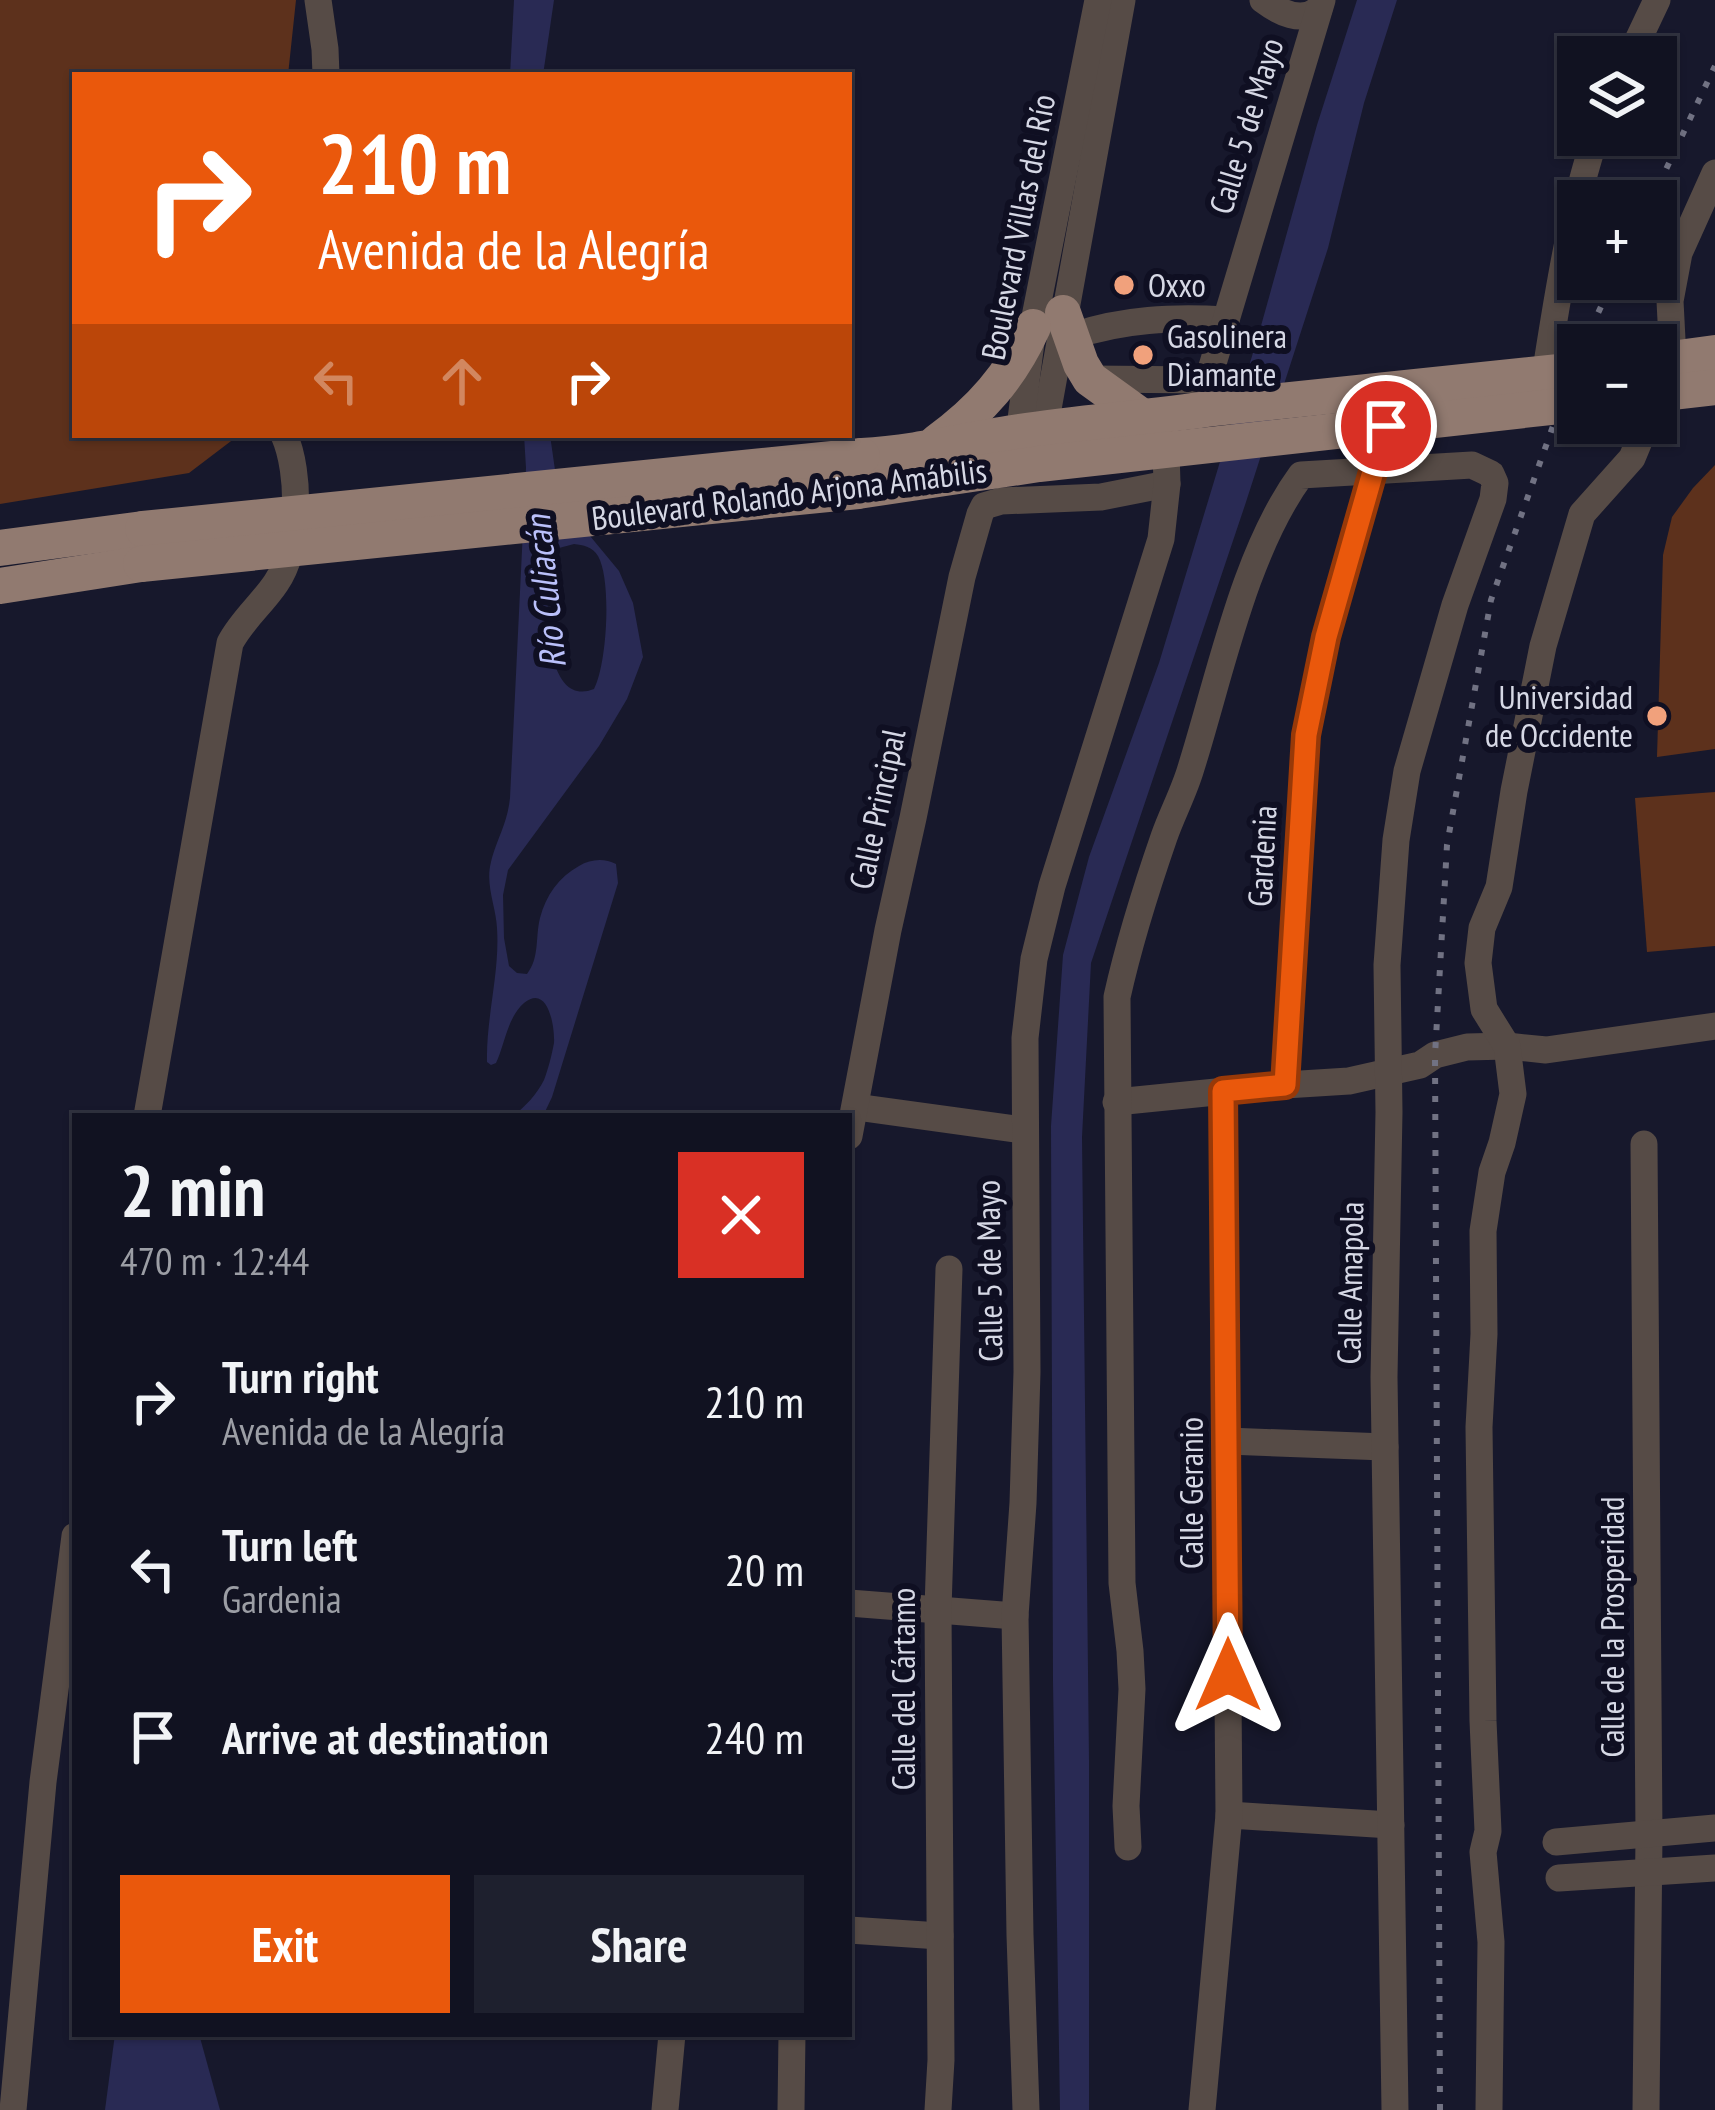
<!DOCTYPE html>
<html lang="en">
<head>
<meta charset="utf-8">
<style>
  body { margin:0; font-family:"PT Sans Narrow",sans-serif; background:#1e202e; color:#f1f3f6; height:100vh; display:flex; flex-direction:column; font-size:45px; white-space:nowrap }
  * { box-sizing:border-box; margin:0 }
  p { font-size:39px; color:#9c9ea5 }
  .icon { flex:none; width:66px; height:66px; fill:none; stroke:currentColor; stroke-width:2; stroke-linecap:round; stroke-linejoin:round }
  .map { position:relative; flex:1; overflow:hidden }
  .panel { position:absolute; left:72px; top:1113px; width:780px; height:924px; display:flex; flex-direction:column; background:#111221; border-radius:0px; box-shadow:0 3px 9px #0004,0 0 0 3px #30323f }
  .panel>* { flex:none }
  .hud { position:absolute; left:72px; top:72px; width:780px; height:366px; border-radius:0px; box-shadow:0 3px 9px #0004,0 0 0 3px #30323f; background:#ea580c; color:#fff; overflow:hidden }
  .buttons { position:absolute; left:1557px; top:36px; display:grid; gap:24px }
  .buttons a { display:grid; place-items:center; width:120px; height:120px; border-radius:0px; background:#111221; box-shadow:0 3px 9px #0004,0 0 0 3px #30323f; font-size:60px }
  .pin { position:absolute; display:grid; place-items:center; width:102px; height:102px; color:#fff; margin:-51px; border:6px solid #fff; border-radius:50%; box-shadow:0 3px 12px #0007 }
  .me { position:absolute; width:132px; margin:-66px; rotate:0deg; stroke-linejoin:round; filter:drop-shadow(0 0 9px #0008) }
  .turn { display:flex; align-items:center; gap:42px; height:252px; padding:0 48px; font-size:54px }
  .turn .icon { width:156px; height:156px; stroke-width:2.5 }
  .turn b { display:block; font-size:84px; line-height:102px }
  .lanes { display:flex; align-items:center; height:114px; padding:0 48px; background:#0003; justify-content:center; gap:60px; direction:ltr }
  .lanes .off { opacity:.35 }
  .round { display:grid; place-items:center; flex:none; width:126px; height:126px; border-radius:0px; background:#1e202e }
  .overview { display:flex; align-items:center; justify-content:space-between; height:204px; padding:0 48px }
  h1 { font-size:72px; font-weight:700; line-height:90px }
  .action { display:flex; gap:24px; margin-top:auto; padding:24px 48px }
  .action a { flex:1; height:138px; border-radius:0px; background:#ea580c; color:#fff; font-size:48px; font-weight:700; line-height:138px; text-align:center }
  .action a+a { background:#1e202e; color:#f1f3f6 }
  ul { padding:0; list-style:none }
  li { display:flex; align-items:center; gap:36px; height:168px; padding:0 48px }
  li div { flex:1 }
  li b { display:block; font-size:45px }
  li em { font-style:normal }
  .map>svg:first-child { display:block }
</style>
</head>
<body>
<div class="map">
<svg width="1715" height="2110" viewBox="0 0 1715 2110">
  <rect width="100%" height="100%" fill="#17182c"/>
  <g fill="#5d311c">
    <path d="M0,0H296L288,75H75V435H239L189,473L0,504Z"/>
    <path d="M1715,465V749L1657,757L1663,555L1672,517L1693,488Z"/>
    <path d="M1715,792V946L1647,952L1635,798Z"/>
  </g>
  <g fill="#292a54" fill-rule="evenodd">
    <path d="M514,0H554L543,75H510Z"/>
    <path d="M1357,0H1397L1364,103L1328,248L1245,505L1091,963L1082,1137L1089,1760V2110H1060L1053,1681L1051,1126L1063,955L1089,857L1159,663L1259,333L1317,125Z"/>
    <path d="M524,435H550L555,470L571,513L619,571L633,603L643,657L627,699L599,746L508,870L503,895L504,938L509,966L517,973L527,974C540,957 535,938 540,918C546,895 559,877 579,866C591,859 604,858 616,864L618,883L552,1097L543,1116H513C525,1107 537,1094 544,1080C548,1070 552,1054 554,1043C555,1027 548,983 524,1003C507,1018 505,1044 496,1063L491,1065L487,1062C486,1017 500,973 497,928C496,906 485,885 491,862C497,838 507,825 510,798L526,468ZM574,544C583,545 593,547 598,556C612,580 607,665 594,689C542,710 544,594 552,566C553,559 556,554 559,548Z"/>
    <path d="M115,2034H199L220,2110H105Z"/>
  </g>
  <g fill="none" stroke-linecap="round" stroke-linejoin="round">
    <g stroke="#564b46" stroke-width="27">
      <path d="M318,0L325,49L326,75"/>
      <path d="M1263,0C1279,12 1302,24 1319,9"/>
      <path d="M1630,57L1657,0"/>
      <path d="M1073,336C1123,319 1173,317 1226,320"/>
      <path d="M1673,359L1670,301L1679,253L1715,173"/>
      <path d="M1545,376C1558,294 1570,213 1596,135"/>
      <path d="M1090,379L1208,380"/>
      <path d="M1199,410L1322,0"/>
      <path d="M1042,442L1122,0"/>
      <path d="M1017,450L1033,327L1098,0"/>
      <path d="M1285,1085L1306,735L1326,637L1386,426"/>
      <path d="M1116,1102L1285,1085L1349,1081L1420,1065L1435,1055L1467,1047L1507,1046L1546,1050L1715,1026"/>
      <path d="M856,1107L1023,1130"/>
      <path d="M147,1116L230,643C242,620 262,604 276,583C300,548 301,473 284,435"/>
      <path d="M849,1136L888,930L913,818L962,577L980,514L984,506L1001,501L1101,497L1167,484"/>
      <path d="M1644,1144L1649,1836L1646,2110"/>
      <path d="M1227,1441L1385,1447"/>
      <path d="M849,1603L1015,1616"/>
      <path d="M1229,1815L1391,1825"/>
      <path d="M1556,1842L1715,1828"/>
      <path d="M1128,1847L1126,1806L1132,1689L1130,1651L1122,1583L1117,997C1129,943 1146,889 1164,837C1172,814 1184,792 1191,768C1220,676 1244,553 1301,475L1472,465L1491,474L1495,483L1493,499L1455,605L1407,771L1396,840L1387,965L1389,1112L1384,1377L1395,2110"/>
      <path d="M1559,1878L1715,1868"/>
      <path d="M849,1930L940,1936"/>
      <path d="M13,2110L43,1782L75,1536"/>
      <path d="M665,2110L672,2034"/>
      <path d="M791,2110L792,2034"/>
      <path d="M938,2110L941,2060L938,1609L949,1269"/>
      <path d="M1026,2110L1020,1935L1015,1616L1023,1503L1027,1372L1025,1038L1034,959L1052,886L1161,539L1167,484L1166,451"/>
      <path d="M1202,2110L1229,1815L1223,1091"/>
      <path d="M1489,2110L1491,1942L1483,1852L1488,1831L1483,1721L1479,1427L1484,1334L1483,1231L1492,1172L1502,1143L1513,1094L1507,1046L1484,1009L1478,963L1482,928L1499,887L1514,791L1543,646L1582,514L1632,458L1642,434L1640,423"/>
    </g>
    <g stroke="#917a70" stroke-width="36">
      <path d="M1063,313L1081,364L1090,379L1144,418"/>
      <path d="M1656,361L1715,353"/>
      <path d="M1656,394L1715,387"/>
      <path d="M937,442C981,410 1011,376 1033,327"/>
      <path d="M862,456C915,453 967,440 1019,432C1084,422 1150,418 1214,408L1578,370"/>
      <path d="M858,491L1039,464L1578,404"/>
      <path d="M0,548L143,529"/>
      <path d="M0,586L141,564"/>
    </g>
    <g stroke="#717283" stroke-width="6" stroke-dasharray="6 12" stroke-linecap="butt">
      <path d="M1651,201L1715,66"/>
      <path d="M1583,345L1614,279"/>
      <path d="M1440,2110L1435,1055L1447,845L1491,600L1578,356"/>
    </g>
    <g stroke="#917a70" stroke-width="36">
      <path d="M143,529L862,456"/>
      <path d="M141,564L858,491"/>
    </g>
  </g>
  <g fill="none" stroke-linecap="round" stroke-linejoin="round">
    <g stroke="#983908" stroke-width="30">
      <path id="route" d="M1228,1675L1223,1091L1285,1085L1306,735L1326,637L1386,426"/>
    </g>
    <use href="#route" stroke="#ea580c" stroke-width="21"/>
  </g>
  <g fill="#f1a17c" stroke="#0f0f22" stroke-width="4.5">
    <circle cx="1124" cy="285" r="12"/>
    <circle cx="1143" cy="355" r="12"/>
    <circle cx="1657" cy="716" r="12"/>
  </g>
  <g text-anchor="middle" stroke-width="12" stroke-linejoin="round" paint-order="stroke">
    <g font-size="33" fill="#d6d8e5" stroke="#0f0f22">
      <text transform="translate(1246 126) rotate(-73)" y="12">Calle 5 de Mayo</text>
      <text transform="translate(1018 227) rotate(-79)" y="12">Boulevard Villas del Río</text>
      <text transform="translate(789 494) rotate(-7)" y="12">Boulevard Rolando Arjona Amábilis</text>
      <text transform="translate(877 809) rotate(-78)" y="12">Calle Principal</text>
      <text transform="translate(1262 856) rotate(-87)" y="12">Gardenia</text>
      <text transform="translate(989 1271) rotate(-91)" y="12">Calle 5 de Mayo</text>
      <text transform="translate(1350 1283) rotate(-89)" y="12">Calle Amapola</text>
      <text transform="translate(1191 1493) rotate(-90)" y="12">Calle Geranio</text>
      <text transform="translate(1612 1627) rotate(-90)" y="12">Calle de la Prosperidad</text>
      <text transform="translate(903 1689) rotate(-90)" y="12">Calle del Cártamo</text>
    </g>
    <g font-size="33" fill="#d6d8e5" stroke="#0f0f22" text-anchor="start">
      <text x="1148" y="297">Oxxo</text>
      <text x="1167" y="348">Gasolinera<tspan x="1167" dy="38">Diamante</tspan></text>
      <text x="1633" y="709" text-anchor="end">Universidad<tspan x="1633" dy="38">de Occidente</tspan></text>
    </g>
    <g font-size="36" font-style="italic" fill="#bac0fa" stroke="#0f0f22">
      <text transform="translate(545 592) rotate(-96)" y="13">Río Culiacán</text>
    </g>
  </g>
</svg>
<div class="buttons">
<a><svg class="icon" aria-label="layers" viewBox="0 0 24 24"><path d="M12 4l9 5-9 5-9-5zM3 14l9 5 9-5"/></svg></a>
<a>+</a>
<a>−</a>
</div>
<div class="pin" style="left:1386px;top:426px;background:#d93025"><svg class="icon" aria-label="arrive" viewBox="0 0 24 24"><path d="M6 21V4h12l-3 4 3 4H6"/></svg></div>
<svg class="me" style="left:1228px;top:1675px" viewBox="-20 -20 40 40"><path d="M0-17L14 15 0 8-14 15z" fill="#ea580c" stroke="#fff" stroke-width="4"/></svg>
<div class="hud">
<div class="turn"><svg class="icon" aria-label="right" viewBox="0 0 24 24"><path d="M7 20v-9h11M14 6l5 5-5 5"/></svg><div><b>210 m</b>Avenida de la Alegría</div></div>
<div class="lanes"><svg class="icon off" aria-label="left" viewBox="0 0 24 24"><path d="M17 20v-9H6M10 6l-5 5 5 5"/></svg><svg class="icon off" aria-label="ahead" viewBox="0 0 24 24"><path d="M12 20V5M6 11l6-6 6 6"/></svg><svg class="icon" aria-label="right" viewBox="0 0 24 24"><path d="M7 20v-9h11M14 6l5 5-5 5"/></svg></div>
</div>
<section class="panel">
<div class="overview"><div><h1>2 min</h1><p>470 m · 12:44</p></div><a class="round" style="background:#d93025;color:#fff"><svg class="icon" aria-label="close" viewBox="0 0 24 24"><path d="M6 6l12 12M18 6L6 18"/></svg></a></div>
<ul>
<li><svg class="icon" aria-label="right" viewBox="0 0 24 24"><path d="M7 20v-9h11M14 6l5 5-5 5"/></svg><div><b>Turn right</b><p>Avenida de la Alegría</p></div><em>210 m</em></li>
<li><svg class="icon" aria-label="left" viewBox="0 0 24 24"><path d="M17 20v-9H6M10 6l-5 5 5 5"/></svg><div><b>Turn left</b><p>Gardenia</p></div><em>20 m</em></li>
<li><svg class="icon" aria-label="arrive" viewBox="0 0 24 24"><path d="M6 21V4h12l-3 4 3 4H6"/></svg><div><b>Arrive at destination</b></div><em>240 m</em></li>
</ul>
<div class="action"><a>Exit</a><a>Share</a></div>
</section>
</div>
</body>
</html>
